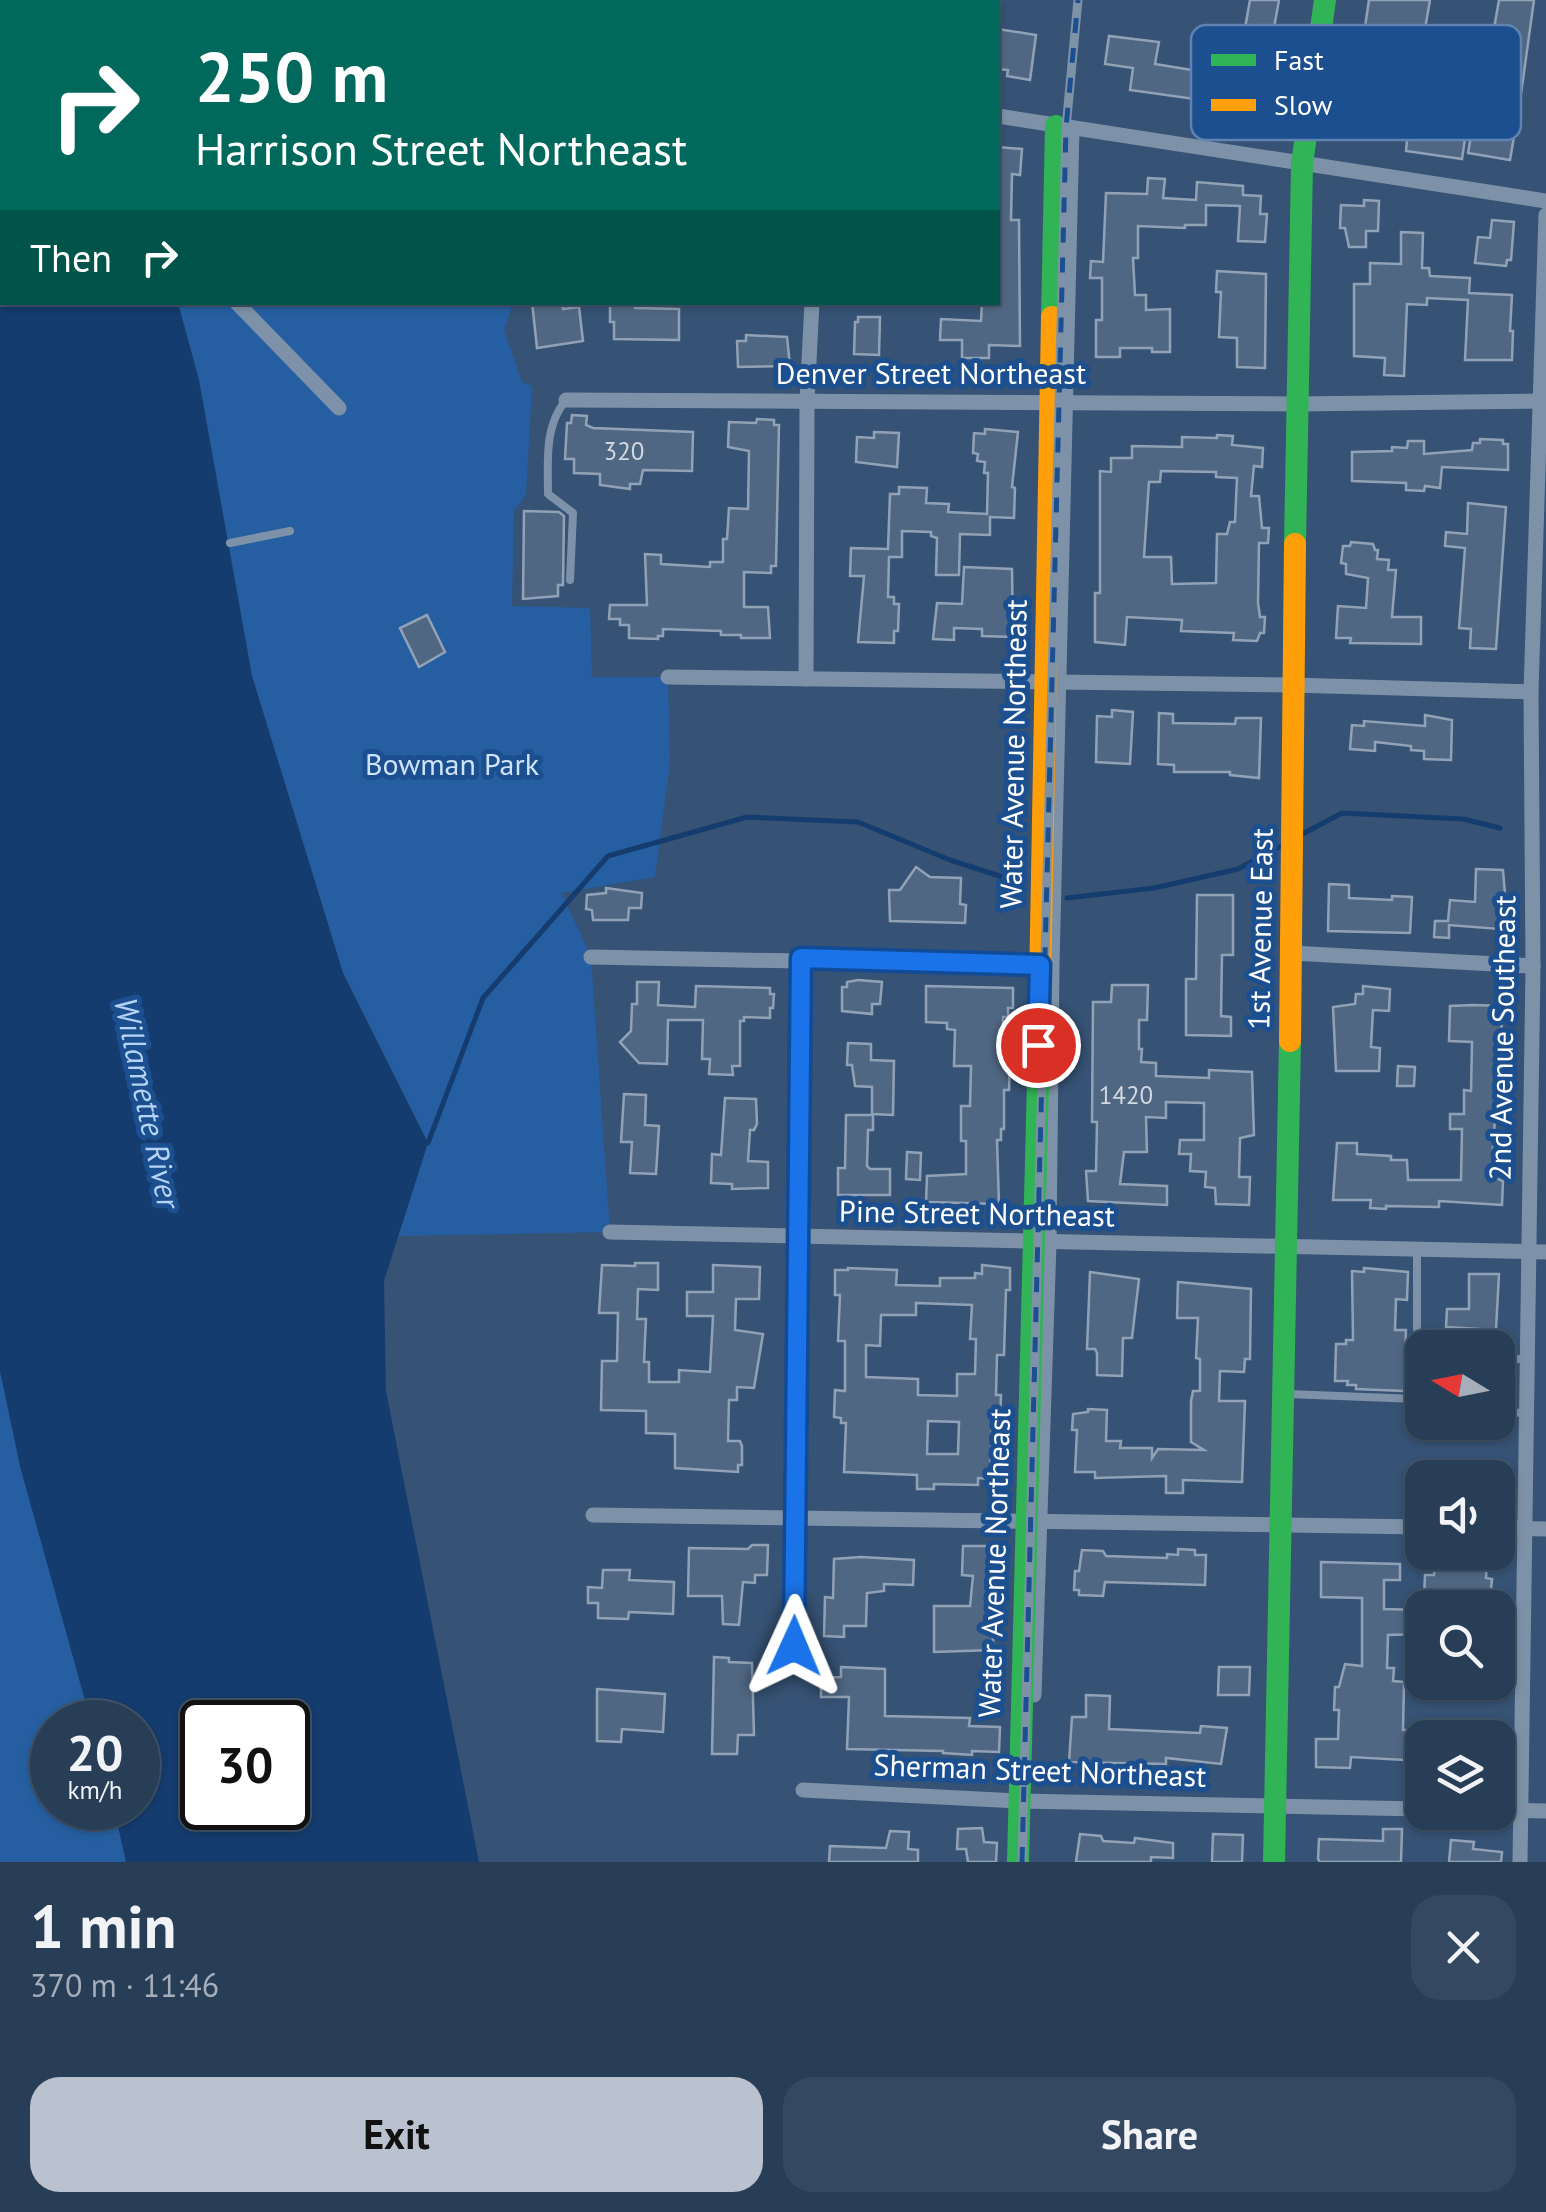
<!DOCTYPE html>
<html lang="en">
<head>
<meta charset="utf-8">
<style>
  body { margin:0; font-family:"PT Sans",sans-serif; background:#344961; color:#f1f3f6; height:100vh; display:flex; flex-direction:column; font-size:38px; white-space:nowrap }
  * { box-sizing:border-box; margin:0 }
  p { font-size:32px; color:#a5aeba }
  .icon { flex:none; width:55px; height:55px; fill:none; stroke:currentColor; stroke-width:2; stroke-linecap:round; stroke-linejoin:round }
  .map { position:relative; height:1862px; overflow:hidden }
  .sheet { display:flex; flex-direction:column; background:#283e57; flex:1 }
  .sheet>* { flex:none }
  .banner { position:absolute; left:0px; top:0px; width:1000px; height:305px; box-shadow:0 2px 8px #0004,0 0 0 2px #44576d; background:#00695c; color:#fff; overflow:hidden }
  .needle { width:65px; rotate:280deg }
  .buttons { position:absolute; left:1405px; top:1330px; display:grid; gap:20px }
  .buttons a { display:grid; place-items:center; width:110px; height:110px; border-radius:20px; background:#283e57; box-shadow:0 2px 8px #0004,0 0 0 2px #44576d; font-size:50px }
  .speed { position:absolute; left:30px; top:1700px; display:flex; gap:20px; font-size:50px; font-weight:700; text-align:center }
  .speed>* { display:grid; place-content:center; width:130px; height:130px; border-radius:50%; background:#283e57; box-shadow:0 2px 8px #0004,0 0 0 2px #44576d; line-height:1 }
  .speed small { font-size:25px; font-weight:400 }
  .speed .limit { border:5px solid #111; border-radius:15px; background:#fff; color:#111 }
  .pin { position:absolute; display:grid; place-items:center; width:85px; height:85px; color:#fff; margin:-42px; border:5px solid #fff; border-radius:50%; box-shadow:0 2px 10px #0007 }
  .me { position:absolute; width:110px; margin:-55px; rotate:1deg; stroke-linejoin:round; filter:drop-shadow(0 0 8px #0008) }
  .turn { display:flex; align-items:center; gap:35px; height:210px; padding:0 30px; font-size:45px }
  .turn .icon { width:130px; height:130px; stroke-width:2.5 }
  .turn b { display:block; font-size:70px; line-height:85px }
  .then { display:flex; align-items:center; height:95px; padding:0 30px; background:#0003; gap:20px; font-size:38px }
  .round { display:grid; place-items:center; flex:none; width:105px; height:105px; border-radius:30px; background:#344961 }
  .head { display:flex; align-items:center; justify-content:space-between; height:170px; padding:0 30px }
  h1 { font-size:60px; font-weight:600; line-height:75px }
  .action { display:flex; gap:20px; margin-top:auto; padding:20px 30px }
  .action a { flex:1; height:115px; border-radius:30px; background:#b9c2ce; color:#111; font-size:40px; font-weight:600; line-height:115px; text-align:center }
  .action a+a { background:#344961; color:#f1f3f6 }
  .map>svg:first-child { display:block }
</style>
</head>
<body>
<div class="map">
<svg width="1546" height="1862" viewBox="0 0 1546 1862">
  <rect width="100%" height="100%" fill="#365274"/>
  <g fill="#265fa1">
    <path d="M178,303H513L504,330L522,382L532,386L526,495L514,511L512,606L590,608L592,677H668L670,763L655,877L562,893L591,957L610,1232L398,1236L428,1143L343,973L252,676L199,380Z"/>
    <path d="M0,1371L20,1466L91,1722H52V1808H114L126,1862H0Z"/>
  </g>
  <path fill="#153c6e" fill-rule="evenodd" d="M0,0L96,2H2V302L178,303L199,380L252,676L343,973L428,1143L384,1281L386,1391L479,1862H126L114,1808H138V1722H91L20,1466L0,1371ZM202,1722H288V1808H202Z"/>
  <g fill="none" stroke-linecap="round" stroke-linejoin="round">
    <g stroke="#153c6e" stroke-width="5">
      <path d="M1299,836L1342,813L1463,819L1500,828"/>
      <path d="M1067,898L1154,888L1238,869L1285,844"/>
      <path d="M421,1144L428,1143L483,998L608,856L747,817L858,822L950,860L1009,879"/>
    </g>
  </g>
  <g fill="#506783" stroke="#92a2b6" stroke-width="2.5" fill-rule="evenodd">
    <path d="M1250,0H1279L1268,61L1273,62L1264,115L1208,106L1209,101L1130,90L1133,68L1105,64L1109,36L1159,42L1155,64L1229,76L1235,44L1242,45Z"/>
    <path d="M1369,0H1430L1420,58H1412L1411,62L1376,56L1362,47Z"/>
    <path d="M1499,0H1534L1521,94L1516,93L1512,124L1516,125L1510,160L1468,153L1479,89L1488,91L1492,63L1465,58L1468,40L1477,42L1478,37L1492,40Z"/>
    <path d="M998,29L1036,35L1030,80L1007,76L1008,70L998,69Z"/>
    <path d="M1373,94L1388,96L1385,118L1430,124L1428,134L1465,139L1462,159L1406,151L1407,140L1354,131L1356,120L1350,119L1353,96L1373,97Z"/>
    <path d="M998,147L1022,149L1020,175L1012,174L1011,220H1019L1020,346L989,345V358H962V340H940L941,319L981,321L982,302H998Z"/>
    <path d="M1148,178L1165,179L1163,198L1196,200L1197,182L1243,186V195L1261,196L1260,214H1267L1265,242L1238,241L1240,206L1206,205V225H1185V228L1138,226V258H1133L1135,295H1146V310L1170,309V352H1152V348H1120V357H1096V320H1102V278H1090L1091,261L1103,262L1106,193L1147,194Z"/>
    <path d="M1364,200L1379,201L1378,231H1366V247H1349L1345,228H1340L1341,205L1364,206Z"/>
    <path d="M1492,220L1514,222L1511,260H1507L1506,266L1475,263L1478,237L1490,238Z"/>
    <path d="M1401,232L1423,233L1422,268H1429L1430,276L1470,278L1469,293L1512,295L1510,331H1513L1512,360H1465L1468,300L1427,298V305L1407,304L1404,376L1384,375L1385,358L1354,356V284H1370V263L1401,264Z"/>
    <path d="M1217,271L1266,274L1265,368L1237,367V338L1219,337L1221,292H1216Z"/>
    <path d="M532,302H562L563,309L579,307L583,341L537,348Z"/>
    <path d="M610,302H635V308L679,309V340L614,339V322H610Z"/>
    <path d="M858,317H880L879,355L854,354L855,322H858Z"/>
    <path d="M746,335L787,337L790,366L738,367L737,341H746Z"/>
    <path d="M572,415L587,416L586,425L593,428L693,432L692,471L643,470L640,484H630V489L600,485V474L574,473V459H565L567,423H571Z"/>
    <path d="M757,419L774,420V425H779L776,566H771V573L744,572V607H768L770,638H741V635H721V631L663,629V636H658V639L629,638V625H620V619H609L610,605H647L645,554L661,555V564L710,567V562H723V539H727L729,508L748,509L749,451L728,447L729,422L756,423Z"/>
    <path d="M985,429L1018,432L1012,487L1015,488L1014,518L990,517V535L960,534L959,575H936L937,538L931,536V532L902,531V557H889L888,597H894V604H899L898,631H894V643L858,642L864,576H850L851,548L888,549L890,494H899V487L927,488L926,503L949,504L948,512L987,514L988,473H984L985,462L977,461L978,454L973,453L974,433L985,434Z"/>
    <path d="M874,432L899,433L897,467L856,462L857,437L874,438Z"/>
    <path d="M1217,435L1233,436L1232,445L1263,448L1262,467L1254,466L1251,496H1259L1262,528H1269L1268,543H1259L1258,603L1260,617H1265L1264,633H1260L1257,641L1233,640L1234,633L1181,631L1182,620L1127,617L1125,645L1095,642V593H1100V471L1111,472V458H1132V446L1182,447V437L1217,438ZM1161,471L1216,472V477L1237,478L1235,522H1230L1227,534H1217L1216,583L1172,584L1171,557H1144L1149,482H1160Z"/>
    <path d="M1480,439L1503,440V444H1508V470L1442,467L1440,488L1425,486L1424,491L1406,490V483L1352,481V452L1392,451V447L1407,448L1408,441H1424V454L1472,450L1473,443H1480Z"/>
    <path d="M1468,503L1506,507L1496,649L1470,648L1471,629L1459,628L1465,548L1445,546L1446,532L1467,534Z"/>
    <path d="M524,511L559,512L564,516L563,585H558V596L523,599Z"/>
    <path d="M1351,542L1373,544L1375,550H1378L1377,559L1389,560L1388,570H1396L1392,617H1421V644L1350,643L1351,638H1336L1338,606L1366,608L1368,578L1346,574V564L1341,563L1343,546H1350Z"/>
    <path d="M964,567L1012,569L1013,637L982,636V629L954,628V640L933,639L937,603L962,604Z"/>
    <path d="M427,615L445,652L419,667L400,628Z"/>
    <path d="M1112,710L1133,712L1130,764L1096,762L1097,716L1112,717Z"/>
    <path d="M1159,713L1173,714V723L1235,724L1236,718H1261L1259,778L1230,775V772H1174V765L1158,764Z"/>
    <path d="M1425,715L1452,720L1451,760L1424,759V751L1411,750V746L1375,742V751L1350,749L1352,725L1364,726V721L1425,726Z"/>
    <path d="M916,867L930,877L961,878L960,904L966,905L965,923L890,921L889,890H900Z"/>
    <path d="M1476,869L1503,870L1506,907H1502L1499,929L1449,925V938L1434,937L1435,921H1448L1450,900L1475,902Z"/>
    <path d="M1329,884L1349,885V898L1392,900V896L1412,897L1410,933L1328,931Z"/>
    <path d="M606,888L642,893L641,908H629L628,920H593L592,910L586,909L587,895L606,893Z"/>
    <path d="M1197,895H1233V955H1222L1221,1016L1231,1017V1036L1186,1035V979H1196Z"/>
    <path d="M858,980L882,982L880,1004H872V1014L842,1011V987H847V982Z"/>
    <path d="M637,982H659L658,1005L695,1007L696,986L770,988V994H774L773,1008H770V1018L744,1017V1021H740V1066H732L733,1075L709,1074L710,1059H702L703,1020H668L667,1064L639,1063L620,1042L631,1031L632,1004H637Z"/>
    <path d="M1112,985H1148L1147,1020H1139V1049H1142L1141,1062L1156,1063V1076L1209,1078V1070L1252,1072L1254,1135L1240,1138L1239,1177H1250L1249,1205L1216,1204L1215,1188L1205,1187L1206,1172L1190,1171L1191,1154H1179L1180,1140H1204V1103L1166,1102V1118L1146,1117L1147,1152H1124L1120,1184L1167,1186V1205L1088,1201L1086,1171H1096L1097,1122H1092L1093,1002H1111Z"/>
    <path d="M926,986L1013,988V1008H1008V1017H1003L1002,1062H1010L1009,1090H1004V1129H1001V1140H997L999,1204L926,1202L927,1176L966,1174V1141H961V1106H970L971,1066H954L955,1030L947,1029V1023L926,1022Z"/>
    <path d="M1363,986L1390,989L1389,1011L1373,1010L1371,1047L1380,1048L1379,1071H1336L1333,1007L1355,1004L1356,994H1363Z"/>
    <path d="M1473,1005L1503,1006L1491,1176L1503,1181L1502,1205L1439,1201V1207L1386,1206V1209L1370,1208L1371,1200H1333L1337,1143H1357V1154L1391,1156V1160H1407L1408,1180H1461L1462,1129H1450V1114H1464V1090L1471,1091L1472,1042L1449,1041L1450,1006Z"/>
    <path d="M848,1043L871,1044V1060L894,1061L893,1115L872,1114V1087L855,1086L852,1065H847Z"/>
    <path d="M1398,1066L1415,1067L1414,1086H1397Z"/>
    <path d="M624,1094L646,1095L645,1125L659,1126L656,1174L630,1173L632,1142H621Z"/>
    <path d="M725,1098L756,1099L757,1124L754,1130H750L748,1161L768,1162V1188L732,1189V1184L711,1183L712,1154L721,1155Z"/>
    <path d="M846,1115H873V1130H868L867,1166L870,1169H890V1195H838V1168H845Z"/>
    <path d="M907,1152L921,1153L920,1180L906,1179Z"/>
    <path d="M635,1263H658V1290L638,1289L637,1319H646L644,1362H649V1382H679V1370L710,1372L713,1316H687V1292H713V1265L760,1267L759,1299H736L735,1330L763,1334L754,1388L737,1387V1400H729L728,1441H740L742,1446V1465H738V1472L675,1468V1434L646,1433V1411L601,1410L602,1361H617L618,1313H599L602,1265L635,1266Z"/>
    <path d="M982,1265L1010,1268V1290H1006L1004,1355H997L996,1395H1001L1000,1423H992L990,1479L978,1478V1485L934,1484V1489H917V1475L844,1472L846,1423H841V1418L834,1417L835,1390L845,1391V1341H838L840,1295H835V1270H848V1268L897,1270L896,1285L940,1286V1278H975V1273L982,1274ZM916,1303L972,1305L970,1339H976L975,1374H957V1396L918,1395V1379L866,1377V1345L880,1346L881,1315H916ZM928,1421L959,1422L958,1454H927Z"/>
    <path d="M1364,1268L1408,1272L1407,1300L1396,1299L1395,1330H1406L1404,1391L1356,1389V1385H1347L1348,1381H1335L1336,1344H1346V1340H1353L1352,1271L1364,1272Z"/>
    <path d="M1090,1272L1139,1279L1132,1338H1123L1122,1376L1097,1375V1353L1095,1349H1087Z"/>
    <path d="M1469,1274H1499L1496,1330L1446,1327L1447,1309H1469Z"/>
    <path d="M1178,1282L1251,1289L1250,1359H1245L1244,1372L1220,1371L1219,1401H1245L1242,1482L1183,1480V1493H1166V1476L1095,1478V1472H1075L1077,1430H1072L1073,1414L1088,1412V1409L1107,1410L1106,1441H1121L1120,1448H1152V1458L1158,1449L1204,1450L1191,1442V1401L1193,1391H1200V1359L1196,1358L1198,1318H1177Z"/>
    <path d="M752,1545H768L767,1575H755V1583L743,1582L739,1625L723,1624L722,1596H688L689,1548L748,1549Z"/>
    <path d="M963,1546H999L998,1576L993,1580V1650L934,1652V1606H970L973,1576L962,1575Z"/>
    <path d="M1178,1549L1195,1550V1555H1206L1205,1585L1105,1582L1103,1596L1079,1595V1590H1074L1075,1571H1079L1082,1550L1103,1551L1106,1556L1167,1558V1554L1178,1555Z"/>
    <path d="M861,1557L914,1560L913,1585L884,1584V1591L867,1593L866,1626H844V1637L824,1636L825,1597L833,1598L834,1559Z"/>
    <path d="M1321,1562L1400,1564V1580H1384V1609L1419,1610L1420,1634L1388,1635L1387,1668H1394L1393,1681L1404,1682L1403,1730H1422V1761L1351,1757L1350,1768L1316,1767V1739H1338L1339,1710H1334L1335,1687H1339L1345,1664L1362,1666V1598L1321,1597Z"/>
    <path d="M1463,1562L1487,1563L1486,1578L1492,1579L1490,1600L1424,1598L1425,1575H1434L1435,1565L1463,1566Z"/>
    <path d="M603,1570H630L629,1580L674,1582L673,1614L629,1612L628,1619L598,1618V1603H588V1587L602,1588Z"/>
    <path d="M714,1657L729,1658V1662L752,1663L754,1735H738L737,1754H712Z"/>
    <path d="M841,1667L885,1669V1716L970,1718L969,1726L1000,1727L999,1752L972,1751V1755L943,1753V1751L847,1749L849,1697H821V1678L841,1677Z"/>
    <path d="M1219,1667H1250L1249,1695H1218Z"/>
    <path d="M1433,1682H1490L1489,1697L1432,1695Z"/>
    <path d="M597,1689L665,1694L663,1732L622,1729L621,1742L597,1741Z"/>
    <path d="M1086,1695L1110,1696L1109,1729L1200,1733L1201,1726L1227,1728L1221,1764L1166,1758V1764L1069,1762L1072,1717H1086Z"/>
    <path d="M982,1828L984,1842L997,1843L996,1862H968L966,1849H957L958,1829Z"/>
    <path d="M1383,1829H1402L1401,1862H1320L1318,1859L1319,1839L1383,1841Z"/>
    <path d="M890,1831L909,1832L908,1849L918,1850V1862H829L830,1846L886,1848Z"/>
    <path d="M1080,1834L1101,1836L1103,1841L1134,1843L1135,1838L1173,1843V1858L1151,1857V1862H1076Z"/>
    <path d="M1213,1834L1243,1835L1242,1862H1212Z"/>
    <path d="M1451,1840L1474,1842L1473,1849L1502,1852L1501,1862H1449Z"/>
  </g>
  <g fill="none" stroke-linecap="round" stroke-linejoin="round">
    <g stroke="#7d92a8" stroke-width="8">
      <path d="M566,400C544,426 548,461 548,494L573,513L570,580"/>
      <path d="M230,543L290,531"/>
      <path d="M1417,1249V1399L1422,1406"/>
      <path d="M1498,1359H1527"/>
      <path d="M1287,1394L1417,1399"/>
      <path d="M1498,1412L1526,1413"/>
    </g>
    <g stroke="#7d92a8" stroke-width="15">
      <path d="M594,2L595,0"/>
      <path d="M834,2L835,0"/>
      <path d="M998,116L1546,201"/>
      <path d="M236,302L339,408"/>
      <path d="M566,400L1296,404L1543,401"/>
      <path d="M668,677L1292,685L1531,692"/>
      <path d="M806,679L807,401L812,302"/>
      <path d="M1291,953L1533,966"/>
      <path d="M591,957L1048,966"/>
      <path d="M610,1232L1546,1252"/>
      <path d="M593,1515L1422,1527"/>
      <path d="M1498,1528L1546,1529"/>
      <path d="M793,1646L801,959"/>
      <path d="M1034,1695L1049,1243L1052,966L1072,129"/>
      <path d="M803,1790L1019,1801L1422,1809"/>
      <path d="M1498,1810L1546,1811"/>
      <path d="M1520,1862L1533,966L1531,692L1546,215"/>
    </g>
    <g stroke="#30b455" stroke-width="22">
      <path d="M1052,317L1056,126"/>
      <path d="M1295,544L1302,164L1325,0"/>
      <path d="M1018,1862L1039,1043"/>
      <path d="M1274,1862L1290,1041"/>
    </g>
    <g stroke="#ff9f0a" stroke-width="22">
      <path d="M1290,1041L1295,544"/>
      <path d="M1039,1043L1052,317"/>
    </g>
    <g stroke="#7e92a7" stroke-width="9">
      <path id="rail" d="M1022,1862L1066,128L1078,0"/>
    </g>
    <use href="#rail" stroke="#1b4f8f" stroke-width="5" stroke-dasharray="15" stroke-linecap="butt"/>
  </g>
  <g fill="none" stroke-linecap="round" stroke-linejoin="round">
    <g stroke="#114b97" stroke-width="25">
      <path id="route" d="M794,1646L801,958L1040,965L1038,1045"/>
    </g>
    <use href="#route" stroke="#1a73e8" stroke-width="18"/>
  </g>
  <g text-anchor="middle" stroke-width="10" stroke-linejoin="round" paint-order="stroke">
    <g font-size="25" fill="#d3d9e0">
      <text x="624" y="460">320</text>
      <text x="1126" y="1104">1420</text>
    </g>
    <g font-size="30" fill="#fff" stroke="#1b4f8f">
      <text x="931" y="384">Denver Street Northeast</text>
      <text transform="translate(1014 754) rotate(-89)" y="10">Water Avenue Northeast</text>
      <text transform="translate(1261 929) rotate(-89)" y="10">1st Avenue East</text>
      <text transform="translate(1503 1038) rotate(-89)" y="10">2nd Avenue Southeast</text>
      <text transform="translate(977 1214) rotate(1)" y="10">Pine Street Northeast</text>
      <text transform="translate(995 1563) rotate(-88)" y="10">Water Avenue Northeast</text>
      <text transform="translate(1040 1771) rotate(2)" y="10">Sherman Street Northeast</text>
    </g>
    <g font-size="30" fill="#cfe3fa" stroke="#1b4f8f">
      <text x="452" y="775">Bowman Park</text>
    </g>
    <g font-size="32" font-style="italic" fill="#b5d3f5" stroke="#1b4f8f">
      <text transform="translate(147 1103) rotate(78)" y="11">Willamette River</text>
    </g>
  </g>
  <rect x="1191" y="25" width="330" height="115" rx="15" fill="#1b4f8f" stroke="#5f84b1" stroke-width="2.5"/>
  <rect x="1211" y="54" width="45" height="12" fill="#30b455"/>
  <rect x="1211" y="99" width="45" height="12" fill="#ff9f0a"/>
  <g font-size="28" fill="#fff">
    <text x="1274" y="70">Fast</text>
    <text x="1274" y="115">Slow</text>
  </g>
</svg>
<div class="buttons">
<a><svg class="needle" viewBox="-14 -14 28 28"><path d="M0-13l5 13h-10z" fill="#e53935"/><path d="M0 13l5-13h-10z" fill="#a5aeba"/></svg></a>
<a><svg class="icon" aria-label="sound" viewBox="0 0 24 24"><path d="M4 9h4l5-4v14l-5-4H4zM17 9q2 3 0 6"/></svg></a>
<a><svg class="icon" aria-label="search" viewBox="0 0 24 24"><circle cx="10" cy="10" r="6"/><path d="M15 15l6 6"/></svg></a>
<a><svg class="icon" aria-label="layers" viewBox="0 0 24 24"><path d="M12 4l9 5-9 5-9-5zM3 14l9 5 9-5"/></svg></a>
</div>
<div class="speed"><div>20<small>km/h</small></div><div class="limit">30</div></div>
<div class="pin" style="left:1038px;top:1045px;background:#d93025"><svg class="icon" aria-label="arrive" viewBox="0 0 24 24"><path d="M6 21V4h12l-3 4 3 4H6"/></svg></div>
<svg class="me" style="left:794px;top:1646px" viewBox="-20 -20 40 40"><path d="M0-17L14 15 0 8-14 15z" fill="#1a73e8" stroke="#fff" stroke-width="4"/></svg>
<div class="banner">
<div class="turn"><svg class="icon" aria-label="right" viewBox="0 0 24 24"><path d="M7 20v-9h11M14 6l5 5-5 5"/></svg><div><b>250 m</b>Harrison Street Northeast</div></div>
<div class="then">Then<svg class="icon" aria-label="right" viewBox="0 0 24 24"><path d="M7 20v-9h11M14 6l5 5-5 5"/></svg></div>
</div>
</div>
<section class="sheet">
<div class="head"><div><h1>1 min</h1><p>370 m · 11:46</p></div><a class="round"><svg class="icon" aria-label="close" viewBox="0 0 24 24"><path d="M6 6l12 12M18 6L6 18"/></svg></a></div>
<div class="action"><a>Exit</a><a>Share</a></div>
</section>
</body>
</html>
